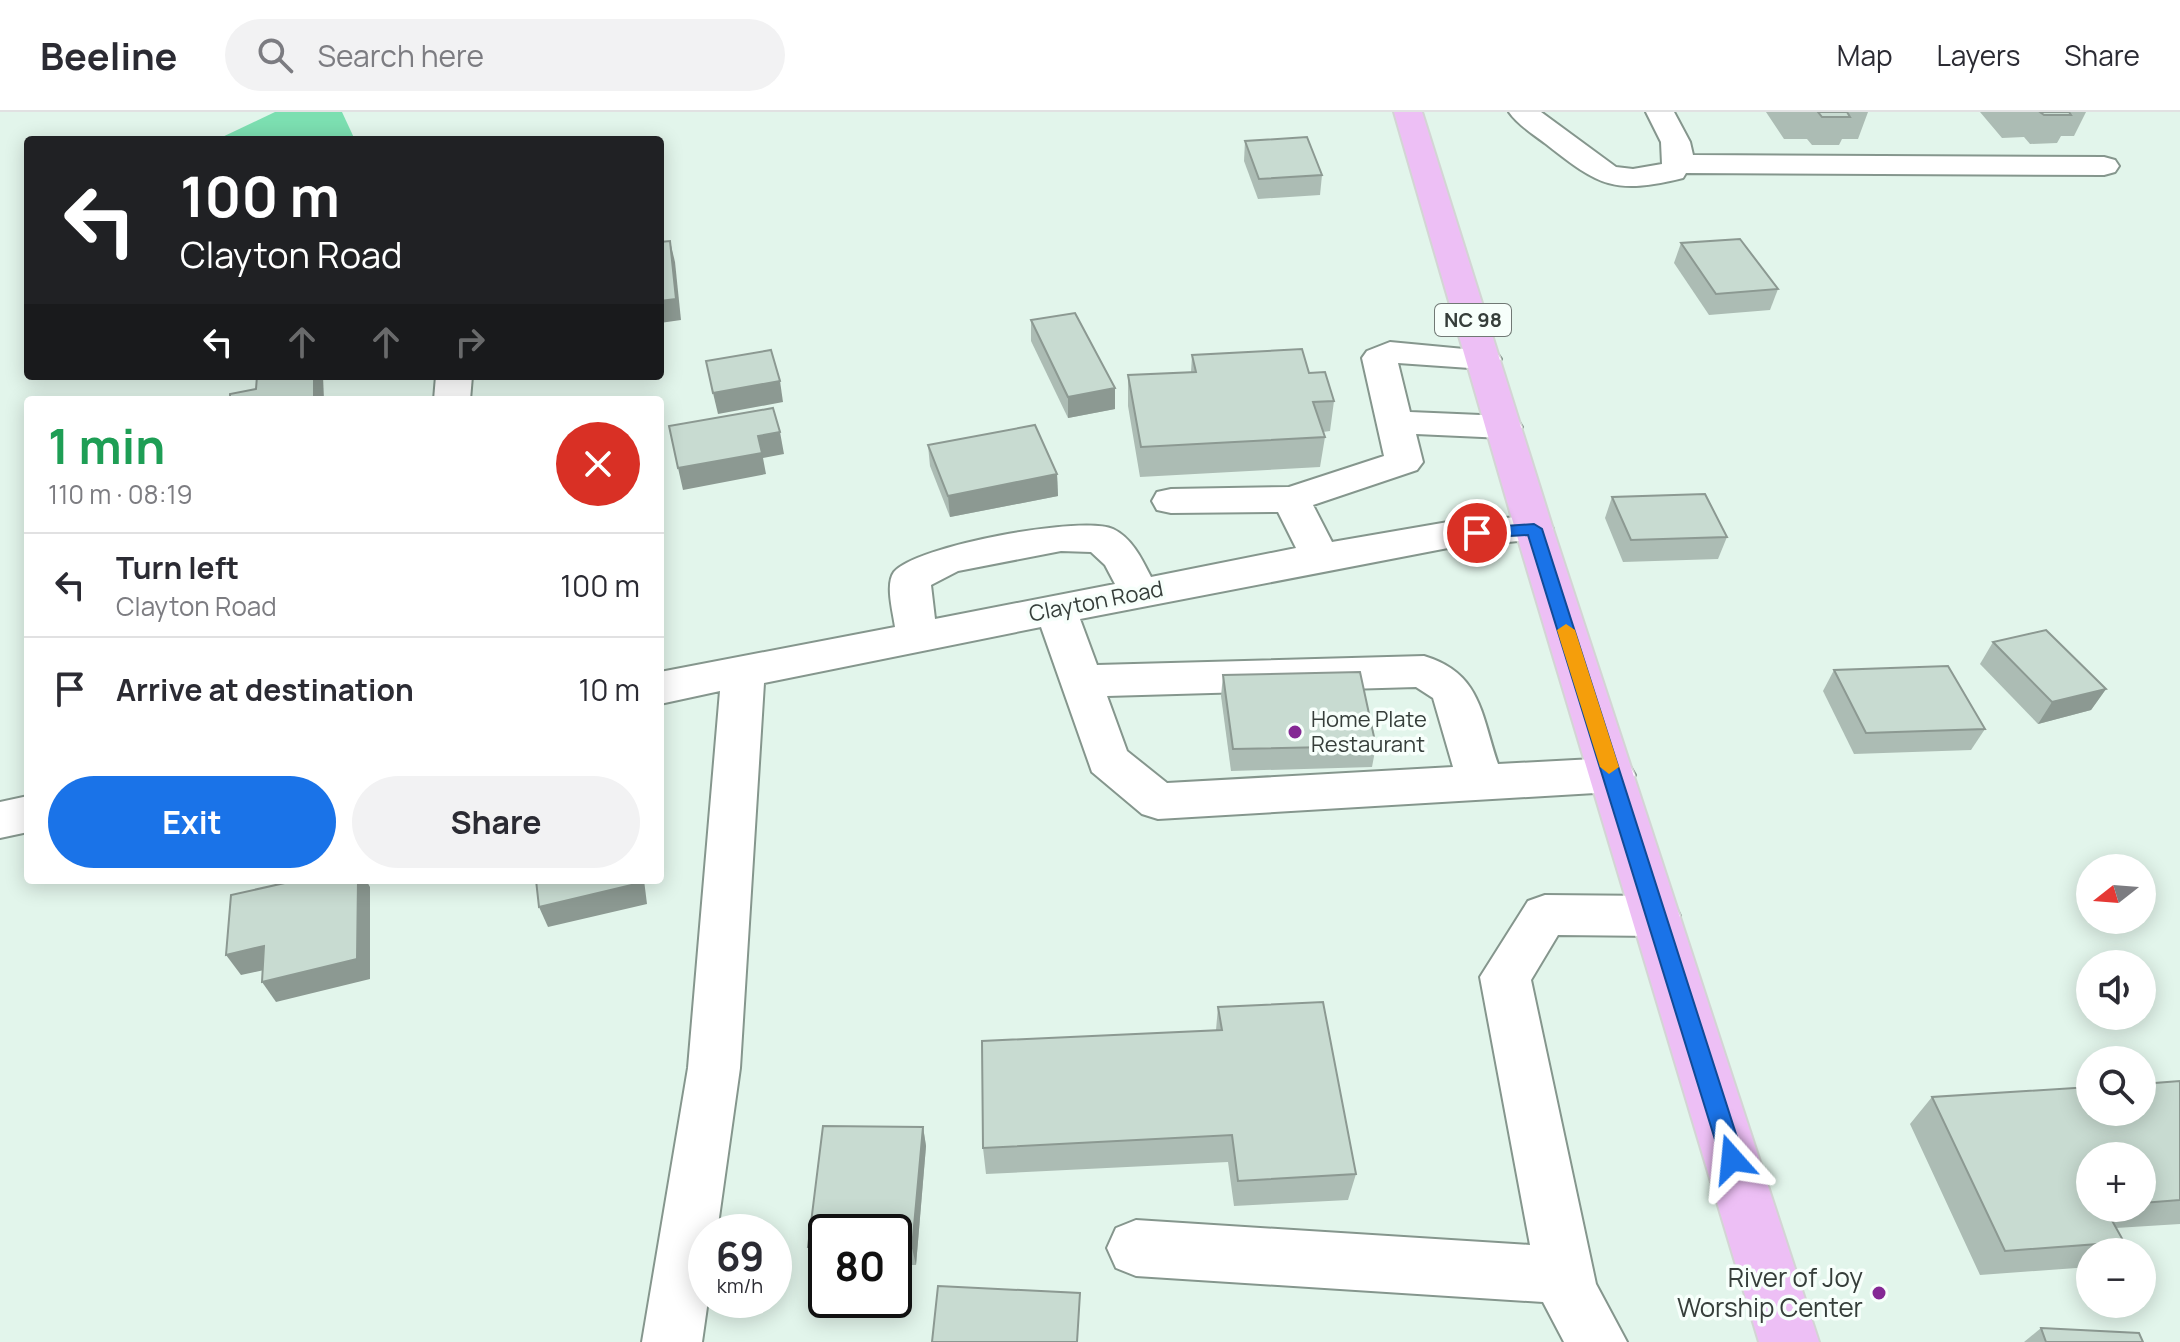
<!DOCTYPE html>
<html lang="en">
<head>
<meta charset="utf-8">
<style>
  body { margin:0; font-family:Manrope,sans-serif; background:#f2f2f3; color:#2b2b33; height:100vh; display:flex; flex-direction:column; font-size:30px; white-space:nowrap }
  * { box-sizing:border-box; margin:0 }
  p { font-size:26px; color:#7c7c81 }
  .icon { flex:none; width:44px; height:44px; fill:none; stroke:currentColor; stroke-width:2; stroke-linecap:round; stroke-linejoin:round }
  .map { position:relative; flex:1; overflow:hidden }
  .panel { position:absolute; left:24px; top:284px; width:640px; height:488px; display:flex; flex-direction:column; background:#fff; border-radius:8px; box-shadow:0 4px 20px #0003 }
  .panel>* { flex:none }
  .guide { position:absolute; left:24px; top:24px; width:640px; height:244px; border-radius:8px; box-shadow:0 4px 20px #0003; background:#202124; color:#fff; overflow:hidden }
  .needle { width:52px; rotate:253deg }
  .buttons { position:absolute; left:2076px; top:742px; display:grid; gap:16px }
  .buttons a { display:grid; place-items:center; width:80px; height:80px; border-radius:50%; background:#fff; box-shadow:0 4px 20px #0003; font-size:40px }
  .speed { position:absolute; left:688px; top:1102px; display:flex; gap:16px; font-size:40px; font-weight:700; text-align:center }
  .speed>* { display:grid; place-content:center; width:104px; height:104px; border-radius:50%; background:#fff; box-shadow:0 4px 20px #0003; line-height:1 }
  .speed small { font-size:20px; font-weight:400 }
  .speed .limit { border:4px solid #111; border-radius:12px; background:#fff; color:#111 }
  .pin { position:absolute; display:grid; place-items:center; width:68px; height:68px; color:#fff; margin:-34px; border:4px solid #fff; border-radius:50%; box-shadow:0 2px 8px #0007 }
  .me { position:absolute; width:88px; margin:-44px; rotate:342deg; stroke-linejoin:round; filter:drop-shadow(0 0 6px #0008) }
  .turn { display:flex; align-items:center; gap:28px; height:168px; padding:0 24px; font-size:36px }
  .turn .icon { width:104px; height:104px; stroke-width:2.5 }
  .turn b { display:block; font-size:56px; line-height:68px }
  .lanes { display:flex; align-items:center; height:76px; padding:0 24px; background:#0003; justify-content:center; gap:40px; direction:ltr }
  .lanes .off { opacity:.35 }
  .round { display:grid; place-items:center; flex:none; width:84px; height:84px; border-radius:42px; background:#f2f2f3 }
  .headline { display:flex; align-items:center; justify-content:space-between; height:136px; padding:0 24px }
  h1 { font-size:48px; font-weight:700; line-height:60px; color:#1e9e55 }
  .primary-button { display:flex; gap:16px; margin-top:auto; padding:16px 24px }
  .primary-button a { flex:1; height:92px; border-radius:48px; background:#1a73e8; color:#fff; font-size:32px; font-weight:700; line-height:92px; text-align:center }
  .primary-button a+a { background:#f2f2f3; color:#2b2b33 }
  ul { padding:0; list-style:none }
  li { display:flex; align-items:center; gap:24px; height:104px; padding:0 24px; border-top:2px solid #e1e1e2 }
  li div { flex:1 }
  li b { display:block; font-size:30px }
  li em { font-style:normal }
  header { display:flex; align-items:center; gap:48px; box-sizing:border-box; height:112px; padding:0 40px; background:#fff; border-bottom:2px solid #e1e1e2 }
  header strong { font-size:38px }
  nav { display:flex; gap:44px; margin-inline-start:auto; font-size:28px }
  .search { width:560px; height:72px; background:#f2f2f3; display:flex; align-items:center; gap:20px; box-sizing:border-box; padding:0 28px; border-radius:44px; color:#7c7c81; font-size:30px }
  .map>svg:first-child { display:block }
</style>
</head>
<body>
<header>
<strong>Beeline</strong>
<div class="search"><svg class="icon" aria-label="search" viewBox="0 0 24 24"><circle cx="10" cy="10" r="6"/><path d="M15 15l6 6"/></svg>Search here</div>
<nav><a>Map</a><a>Layers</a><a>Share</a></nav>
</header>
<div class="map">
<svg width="2180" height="1230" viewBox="0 0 2180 1230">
  <rect width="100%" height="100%" fill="#e2f5eb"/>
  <path fill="#7cdfb1" d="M275,0H342L355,28H216Z"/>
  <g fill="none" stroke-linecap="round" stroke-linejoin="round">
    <g stroke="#85968d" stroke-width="4">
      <g id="minor">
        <path d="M1509,0H1541L1616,55L1633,57L1662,52L1661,30L1646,0H1674L1690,30L1693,43L2104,45L2115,48L2119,54L2115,60L2104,63L1686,61L1683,66C1614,83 1599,74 1546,32C1534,23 1518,13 1509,0Z"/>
        <path d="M1390,230L1496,240L1501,247L1496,254L1484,257L1398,251L1410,300L1504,304L1517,307L1522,315L1517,323L1504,326L1416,322L1423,350L1417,358L1313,393L1332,430L1448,410L1534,404L1548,408L1553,417L1548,426L1448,436L1080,507L1097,553L1424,544C1481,561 1481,602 1498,652L1612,646L1628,651L1635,663L1628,675L1612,680L1158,707L1142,702L1092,660L1041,515L764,571L740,956L717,1120H706L708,1188L702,1230H642L688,956L720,579L660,592V560L895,515C893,500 885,472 894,460C915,434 1082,403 1113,417C1132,426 1142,447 1151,465L1296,436L1278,400L1171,401L1157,398L1152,389L1157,380L1171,377L1289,375L1384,344L1362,246L1367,239ZM1061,439L1091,440L1105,453L1115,472L935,507L931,473L958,459ZM1416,575L1433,586L1453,655L1167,671L1127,639L1107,584Z"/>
        <path d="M436,264H472L470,288H434Z"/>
        <path d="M28,684V720L0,726V690Z"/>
        <path d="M1545,783L1656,784L1673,790L1680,804L1673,818L1656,824L1558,823L1531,868L1596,1172L1627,1230H1564L1543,1190L1136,1164L1116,1156L1107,1136L1116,1116L1136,1108L1530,1133L1480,865L1528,789Z"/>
      </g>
    </g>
    <g stroke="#d3d5d4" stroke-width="4">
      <path id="highway" d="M1394,0H1422L1553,417L1819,1230H1759L1515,417Z"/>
    </g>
    <use href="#minor" fill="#fff" fill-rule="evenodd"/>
    <use href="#highway" fill="#edbff5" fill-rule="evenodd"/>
  </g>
  <g fill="#acbcb4" fill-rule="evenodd">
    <path d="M1766,0H1868L1858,27H1842L1839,33H1812L1807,27H1784Z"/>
    <path d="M1980,0H2086L2074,24H2061L2057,31L2030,32L2024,25L2002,26Z"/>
    <path d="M1245,29L1322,63L1320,83L1258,87L1244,49Z"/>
    <path d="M1681,131L1778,177L1770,198L1709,203L1674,151Z"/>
    <path d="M1031,208L1115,297L1068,306L1031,229Z"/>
    <path d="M1192,243L1309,261L1334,289L1330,319L1323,320L1325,325L1320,355L1140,365L1128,294V263L1191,260Z"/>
    <path d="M928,333L1057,362L1058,384L950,405L930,354Z"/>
    <path d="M1612,385L1727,425L1718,447L1623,450L1605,406Z"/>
    <path d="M1993,530L2106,577L2091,598L2038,612L1980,552Z"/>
    <path d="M1834,558L1985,617L1971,638L1854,642L1823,579Z"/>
    <path d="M1223,563L1376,634L1372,655L1231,659L1221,584Z"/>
    <path d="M1218,895L1356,1062L1348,1088L1234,1094L1228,1050L986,1062L983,1036L1216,918Z"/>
    <path d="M2180,969V1112L2116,1116L2124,1130L2113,1140H2090V1155L1980,1163L1910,1012L1932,985ZM2142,1044V1096H2090Z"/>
    <path d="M923,1015L926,1034L916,1153H894V1120H826V1152H813L808,1135Z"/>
    <path d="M2041,1216L2143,1230H2024Z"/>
  </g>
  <g fill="#8c9992">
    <path d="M670,129L675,150L681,208L660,211V189Z"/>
    <path d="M314,264H323L324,288H314Z"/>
    <path d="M780,269L783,290L718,302L713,281Z"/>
    <path d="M1115,276V297L1068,306V285Z"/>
    <path d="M780,320L784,342L763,346L766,362L683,378L678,356L758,324Z"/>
    <path d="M1057,362L1058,384L950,405L948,384Z"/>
    <path d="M2106,577L2091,598L2038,612L2052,590Z"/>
    <path d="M358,768H366L370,775V867L276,890L262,870Z"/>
    <path d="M639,768H644L647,792L548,815L539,795Z"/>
    <path d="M264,834L278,855L241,863L226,843Z"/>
    <path d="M923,1015L926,1034L916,1153L912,1136Z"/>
  </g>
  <g fill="#c8dbd1" stroke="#8c9992" stroke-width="2">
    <path d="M1818,0H1847L1850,5H1822Z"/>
    <path d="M2040,0H2069L2071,3H2044Z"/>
    <path d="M1307,25L1322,63L1259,67L1245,29Z"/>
    <path d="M1740,127L1778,177L1716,182L1681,131Z"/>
    <path d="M670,129L676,187L660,189V130Z"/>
    <path d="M1075,201L1115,276L1068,285L1031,208Z"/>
    <path d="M1302,237L1309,261L1325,260L1334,289L1313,290L1325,325L1141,335L1128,263L1196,260L1192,243Z"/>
    <path d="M771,238L780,269L713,281L706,249Z"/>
    <path d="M257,264H314V288H230V282L256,277Z"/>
    <path d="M773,296L780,320L758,324L762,341L678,356L669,314Z"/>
    <path d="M1035,313L1057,362L948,384L928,333Z"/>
    <path d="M1705,382L1727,425L1631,428L1612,385Z"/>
    <path d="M2046,518L2106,577L2052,590L1993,530Z"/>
    <path d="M1948,554L1985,617L1866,621L1834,558Z"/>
    <path d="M1360,560L1376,634L1233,637L1223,563Z"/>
    <path d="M298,768H358L357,847L262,870L264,834L226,843L231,783Z"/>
    <path d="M536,768H639L640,771L539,795Z"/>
    <path d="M1323,890L1356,1062L1238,1069L1232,1023L983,1036L982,929L1222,918L1218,895Z"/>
    <path d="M2180,969V1088L2142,1091V1044H2090V1096H2105L2124,1130L2005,1139L1932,985L2090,975V1000H2142V972Z"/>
    <path d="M823,1014L923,1015L912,1136H894V1120H826V1135H808Z"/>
    <path d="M938,1174L1080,1181L1077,1230H932Z"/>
    <path d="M2041,1216L2139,1221L2143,1230H2046Z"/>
  </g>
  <path fill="#1a73e8" stroke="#114b97" stroke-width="2" d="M1534,412L1542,417L1744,1047L1740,1055L1732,1058L1724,1055L1721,1047L1528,423L1477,426L1469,421L1477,416Z"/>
  <path fill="#f59e0b" d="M1566,512L1575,518L1619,655L1609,662L1600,655L1557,518Z"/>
  <g fill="#842894" stroke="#f7fffb" stroke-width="3">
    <circle cx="1295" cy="620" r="8"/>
    <circle cx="1879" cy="1181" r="8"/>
  </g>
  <g text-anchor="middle" stroke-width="7" stroke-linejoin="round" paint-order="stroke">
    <rect fill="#f7fffb" stroke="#707874" stroke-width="2" x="1435" y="192" width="76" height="32" rx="6"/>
    <g font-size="20" font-weight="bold" fill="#363e3a">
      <text x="1473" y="215">NC 98</text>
    </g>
    <g font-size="22" fill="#363e3a" stroke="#f7fffb">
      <text transform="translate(1096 489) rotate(-11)" y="8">Clayton Road</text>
    </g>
    <g font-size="22" fill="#363e3a" stroke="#f7fffb" text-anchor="start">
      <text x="1311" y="615">Home Plate<tspan x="1311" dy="25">Restaurant</tspan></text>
    </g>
    <g font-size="26" fill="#363e3a" stroke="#f7fffb" text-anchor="end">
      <text x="1863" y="1175">River of Joy<tspan x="1863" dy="30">Worship Center</tspan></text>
    </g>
  </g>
</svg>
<div class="buttons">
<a><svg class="needle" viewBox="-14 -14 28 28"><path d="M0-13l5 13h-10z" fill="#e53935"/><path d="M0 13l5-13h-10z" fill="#7c7c81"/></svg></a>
<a><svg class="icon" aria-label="sound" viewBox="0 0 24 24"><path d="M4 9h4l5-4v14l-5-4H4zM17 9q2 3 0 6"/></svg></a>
<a><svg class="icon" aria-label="search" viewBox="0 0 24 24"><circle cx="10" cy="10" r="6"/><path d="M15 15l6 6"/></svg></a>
<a>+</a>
<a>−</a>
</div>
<div class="speed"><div>69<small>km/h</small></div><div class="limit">80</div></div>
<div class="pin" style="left:1477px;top:421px;background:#d93025"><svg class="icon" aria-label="arrive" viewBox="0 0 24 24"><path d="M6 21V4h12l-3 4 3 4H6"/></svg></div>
<svg class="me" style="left:1732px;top:1047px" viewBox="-20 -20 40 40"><path d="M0-17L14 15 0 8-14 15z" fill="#1a73e8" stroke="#fff" stroke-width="4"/></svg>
<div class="guide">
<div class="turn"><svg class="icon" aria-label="left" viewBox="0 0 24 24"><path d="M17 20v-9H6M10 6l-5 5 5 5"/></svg><div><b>100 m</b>Clayton Road</div></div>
<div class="lanes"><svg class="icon" aria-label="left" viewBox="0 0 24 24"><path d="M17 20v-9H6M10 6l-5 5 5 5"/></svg><svg class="icon off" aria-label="ahead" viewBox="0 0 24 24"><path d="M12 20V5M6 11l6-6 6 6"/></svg><svg class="icon off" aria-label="ahead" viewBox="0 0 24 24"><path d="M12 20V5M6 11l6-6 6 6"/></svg><svg class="icon off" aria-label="right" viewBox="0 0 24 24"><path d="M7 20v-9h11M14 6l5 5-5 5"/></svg></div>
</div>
<section class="panel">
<div class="headline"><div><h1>1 min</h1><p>110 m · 08:19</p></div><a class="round" style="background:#d93025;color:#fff"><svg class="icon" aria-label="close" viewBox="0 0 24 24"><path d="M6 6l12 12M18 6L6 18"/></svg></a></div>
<ul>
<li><svg class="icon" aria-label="left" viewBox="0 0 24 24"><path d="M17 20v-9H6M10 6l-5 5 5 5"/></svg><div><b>Turn left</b><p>Clayton Road</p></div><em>100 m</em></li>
<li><svg class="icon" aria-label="arrive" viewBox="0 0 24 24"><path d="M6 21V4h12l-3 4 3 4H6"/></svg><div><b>Arrive at destination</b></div><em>10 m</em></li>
</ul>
<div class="primary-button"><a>Exit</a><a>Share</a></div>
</section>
</div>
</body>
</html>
